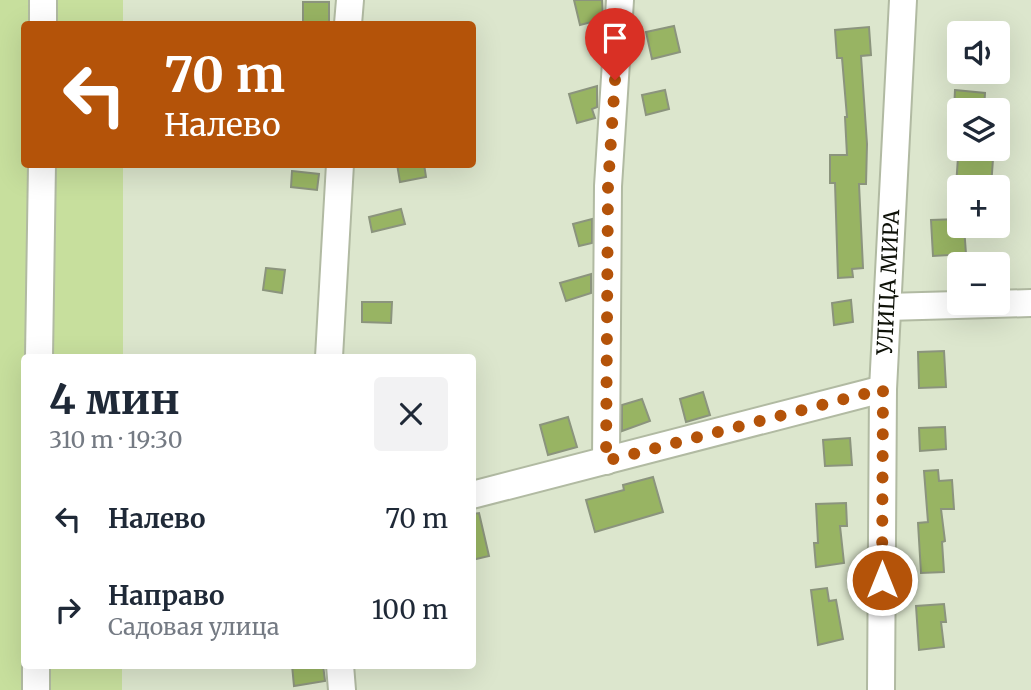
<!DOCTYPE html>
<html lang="ru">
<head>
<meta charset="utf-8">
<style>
  body { margin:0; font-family:Merriweather,serif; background:#f2f2f3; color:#1f2937; height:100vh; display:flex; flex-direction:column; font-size:26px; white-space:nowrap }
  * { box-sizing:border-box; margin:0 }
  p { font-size:23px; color:#747a83 }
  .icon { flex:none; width:38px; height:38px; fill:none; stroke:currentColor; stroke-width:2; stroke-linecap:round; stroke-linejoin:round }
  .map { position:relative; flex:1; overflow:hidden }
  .drawer { position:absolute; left:21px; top:354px; width:455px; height:315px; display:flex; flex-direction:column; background:#fff; border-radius:7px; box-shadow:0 7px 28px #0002 }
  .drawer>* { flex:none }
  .banner { position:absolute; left:21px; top:21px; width:455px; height:147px; border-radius:7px; box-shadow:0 7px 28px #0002; background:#b45309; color:#fff; overflow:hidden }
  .controls { position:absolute; left:947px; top:21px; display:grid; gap:14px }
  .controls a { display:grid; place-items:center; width:63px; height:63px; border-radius:7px; background:#fff; box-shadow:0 7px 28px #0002; font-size:35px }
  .pin { position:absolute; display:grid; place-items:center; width:60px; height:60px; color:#fff; margin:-72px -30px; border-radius:50% 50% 50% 0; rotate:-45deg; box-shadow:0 0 7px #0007 }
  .pin .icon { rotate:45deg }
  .me { position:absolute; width:77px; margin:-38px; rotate:0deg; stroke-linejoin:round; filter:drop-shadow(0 0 5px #0008) }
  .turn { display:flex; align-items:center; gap:24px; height:147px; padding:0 28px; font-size:32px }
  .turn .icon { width:91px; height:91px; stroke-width:2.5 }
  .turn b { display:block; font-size:49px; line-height:60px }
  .round { display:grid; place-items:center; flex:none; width:74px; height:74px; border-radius:7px; background:#f2f2f3 }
  .summary { display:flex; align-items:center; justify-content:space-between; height:119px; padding:0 28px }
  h1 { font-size:42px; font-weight:700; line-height:52px }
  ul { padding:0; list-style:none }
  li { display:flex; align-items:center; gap:21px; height:91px; padding:0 28px }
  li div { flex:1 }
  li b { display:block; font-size:26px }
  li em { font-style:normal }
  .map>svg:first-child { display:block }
</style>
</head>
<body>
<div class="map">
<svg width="1031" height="690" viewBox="0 0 1031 690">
  <rect width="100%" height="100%" fill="#dce6cd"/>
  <path fill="#c7df9d" d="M0,0H123V24H24V164L123,165V357H24V665H122V690H0Z"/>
  <g fill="#98b463" stroke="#8b947d" stroke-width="2">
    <path d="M574,0H602L603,19L580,25Z"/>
    <rect x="303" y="2" width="26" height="22"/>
    <path d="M674,26L680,52L652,59L646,32Z"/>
    <path d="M869,27L871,55L861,56L867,144L866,184H859L863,268L852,269L853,277L838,278L835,183H830V155H847L845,117H847L842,58H837L835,30Z"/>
    <path d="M597,86V107L592,109L595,118L577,123L569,94Z"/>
    <path d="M665,90L669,109L646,115L642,95Z"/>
    <path d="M955,90L985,93L984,110H954Z"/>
    <path d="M958,157L993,159L991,187H956Z"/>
    <path d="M397,164H424L426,177L400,182Z"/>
    <path d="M292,171L319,174L317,190L291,187Z"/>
    <path d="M401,209L405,224L372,232L369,217Z"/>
    <path d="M592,219V243L579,246L573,224Z"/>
    <path d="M959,219V226H964L966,254L933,256L931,220Z"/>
    <path d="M266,268L285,270L282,293L263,290Z"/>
    <path d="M591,274V293L566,301L560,283Z"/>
    <path d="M851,300L853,322L834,325L832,303Z"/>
    <path d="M362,302H392L391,323L362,322Z"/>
    <path d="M944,351L946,387L919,388L918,352Z"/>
    <path d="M703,392L710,415L686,422L680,399Z"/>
    <path d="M642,399L650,421L622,431V405Z"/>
    <path d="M568,417L577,447L548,455L540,425Z"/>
    <path d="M945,427L946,449L920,451L919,428Z"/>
    <path d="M850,438L852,465L825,466L823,440Z"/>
    <path d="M938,470L939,481L952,480L954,509H941L945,541L942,542L944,572L921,573L918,523L928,522L924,471Z"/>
    <path d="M653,477L663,512L595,532L586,500L624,490L623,485Z"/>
    <path d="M846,503L847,526H840L844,563L816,567L814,543H818L816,504Z"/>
    <path d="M479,513L489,556L472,560V514Z"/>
    <path d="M827,588L829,601L836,600L843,639L818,645L811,590Z"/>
    <path d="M944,604L946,622H941L944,647L919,650L916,606Z"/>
    <path d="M292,665H323L325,681L294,686Z"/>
  </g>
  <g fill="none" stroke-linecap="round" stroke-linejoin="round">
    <g stroke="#b1baa2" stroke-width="30">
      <g id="minor">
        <path d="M43,24V0"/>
        <path d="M348,24L350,0"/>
        <path d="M887,307L1031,303"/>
        <path d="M39,357L42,164"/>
        <path d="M329,357L340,164"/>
        <path d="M606,461L608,186L620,0"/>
        <path d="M472,495L883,389"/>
        <path d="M340,665L342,690"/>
        <path d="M36,690V665"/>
        <path id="s1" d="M881,690L883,389L903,0"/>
      </g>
    </g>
    <use href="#minor" stroke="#fff" stroke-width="26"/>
  </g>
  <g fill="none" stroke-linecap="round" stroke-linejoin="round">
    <path stroke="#b45309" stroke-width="12" stroke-dasharray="0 21.6" d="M615,80L608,186L606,461L883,389L882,580"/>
  </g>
  <g text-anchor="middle" stroke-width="6" stroke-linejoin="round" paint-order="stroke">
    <g font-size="21" fill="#0e1108" stroke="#fff">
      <text dy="7" stroke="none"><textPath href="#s1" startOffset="408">УЛИЦА МИРА</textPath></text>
    </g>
  </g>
</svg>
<div class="controls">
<a><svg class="icon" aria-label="sound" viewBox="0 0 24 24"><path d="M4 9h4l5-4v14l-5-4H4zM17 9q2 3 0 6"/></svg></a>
<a><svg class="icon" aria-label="layers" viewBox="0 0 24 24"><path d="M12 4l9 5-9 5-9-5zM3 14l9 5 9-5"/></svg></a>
<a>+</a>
<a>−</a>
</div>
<div class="pin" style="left:615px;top:80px;background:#d93025"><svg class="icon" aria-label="arrive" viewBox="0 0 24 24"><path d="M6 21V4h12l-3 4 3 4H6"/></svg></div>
<svg class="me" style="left:882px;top:580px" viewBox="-20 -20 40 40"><circle r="17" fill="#b45309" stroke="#fff" stroke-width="3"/><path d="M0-11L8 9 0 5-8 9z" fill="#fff"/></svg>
<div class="banner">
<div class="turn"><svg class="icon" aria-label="left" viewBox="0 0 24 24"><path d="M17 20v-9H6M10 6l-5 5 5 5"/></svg><div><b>70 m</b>Налево</div></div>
</div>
<section class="drawer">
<div class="summary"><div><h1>4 мин</h1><p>310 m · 19:30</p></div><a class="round"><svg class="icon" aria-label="close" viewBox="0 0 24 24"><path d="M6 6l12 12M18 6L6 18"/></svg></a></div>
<ul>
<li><svg class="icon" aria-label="left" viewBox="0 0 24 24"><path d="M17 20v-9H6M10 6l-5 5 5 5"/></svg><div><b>Налево</b></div><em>70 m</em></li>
<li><svg class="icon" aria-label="right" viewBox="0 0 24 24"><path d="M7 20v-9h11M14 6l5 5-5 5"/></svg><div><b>Направо</b><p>Садовая улица</p></div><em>100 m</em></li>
</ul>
</section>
</div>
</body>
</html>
